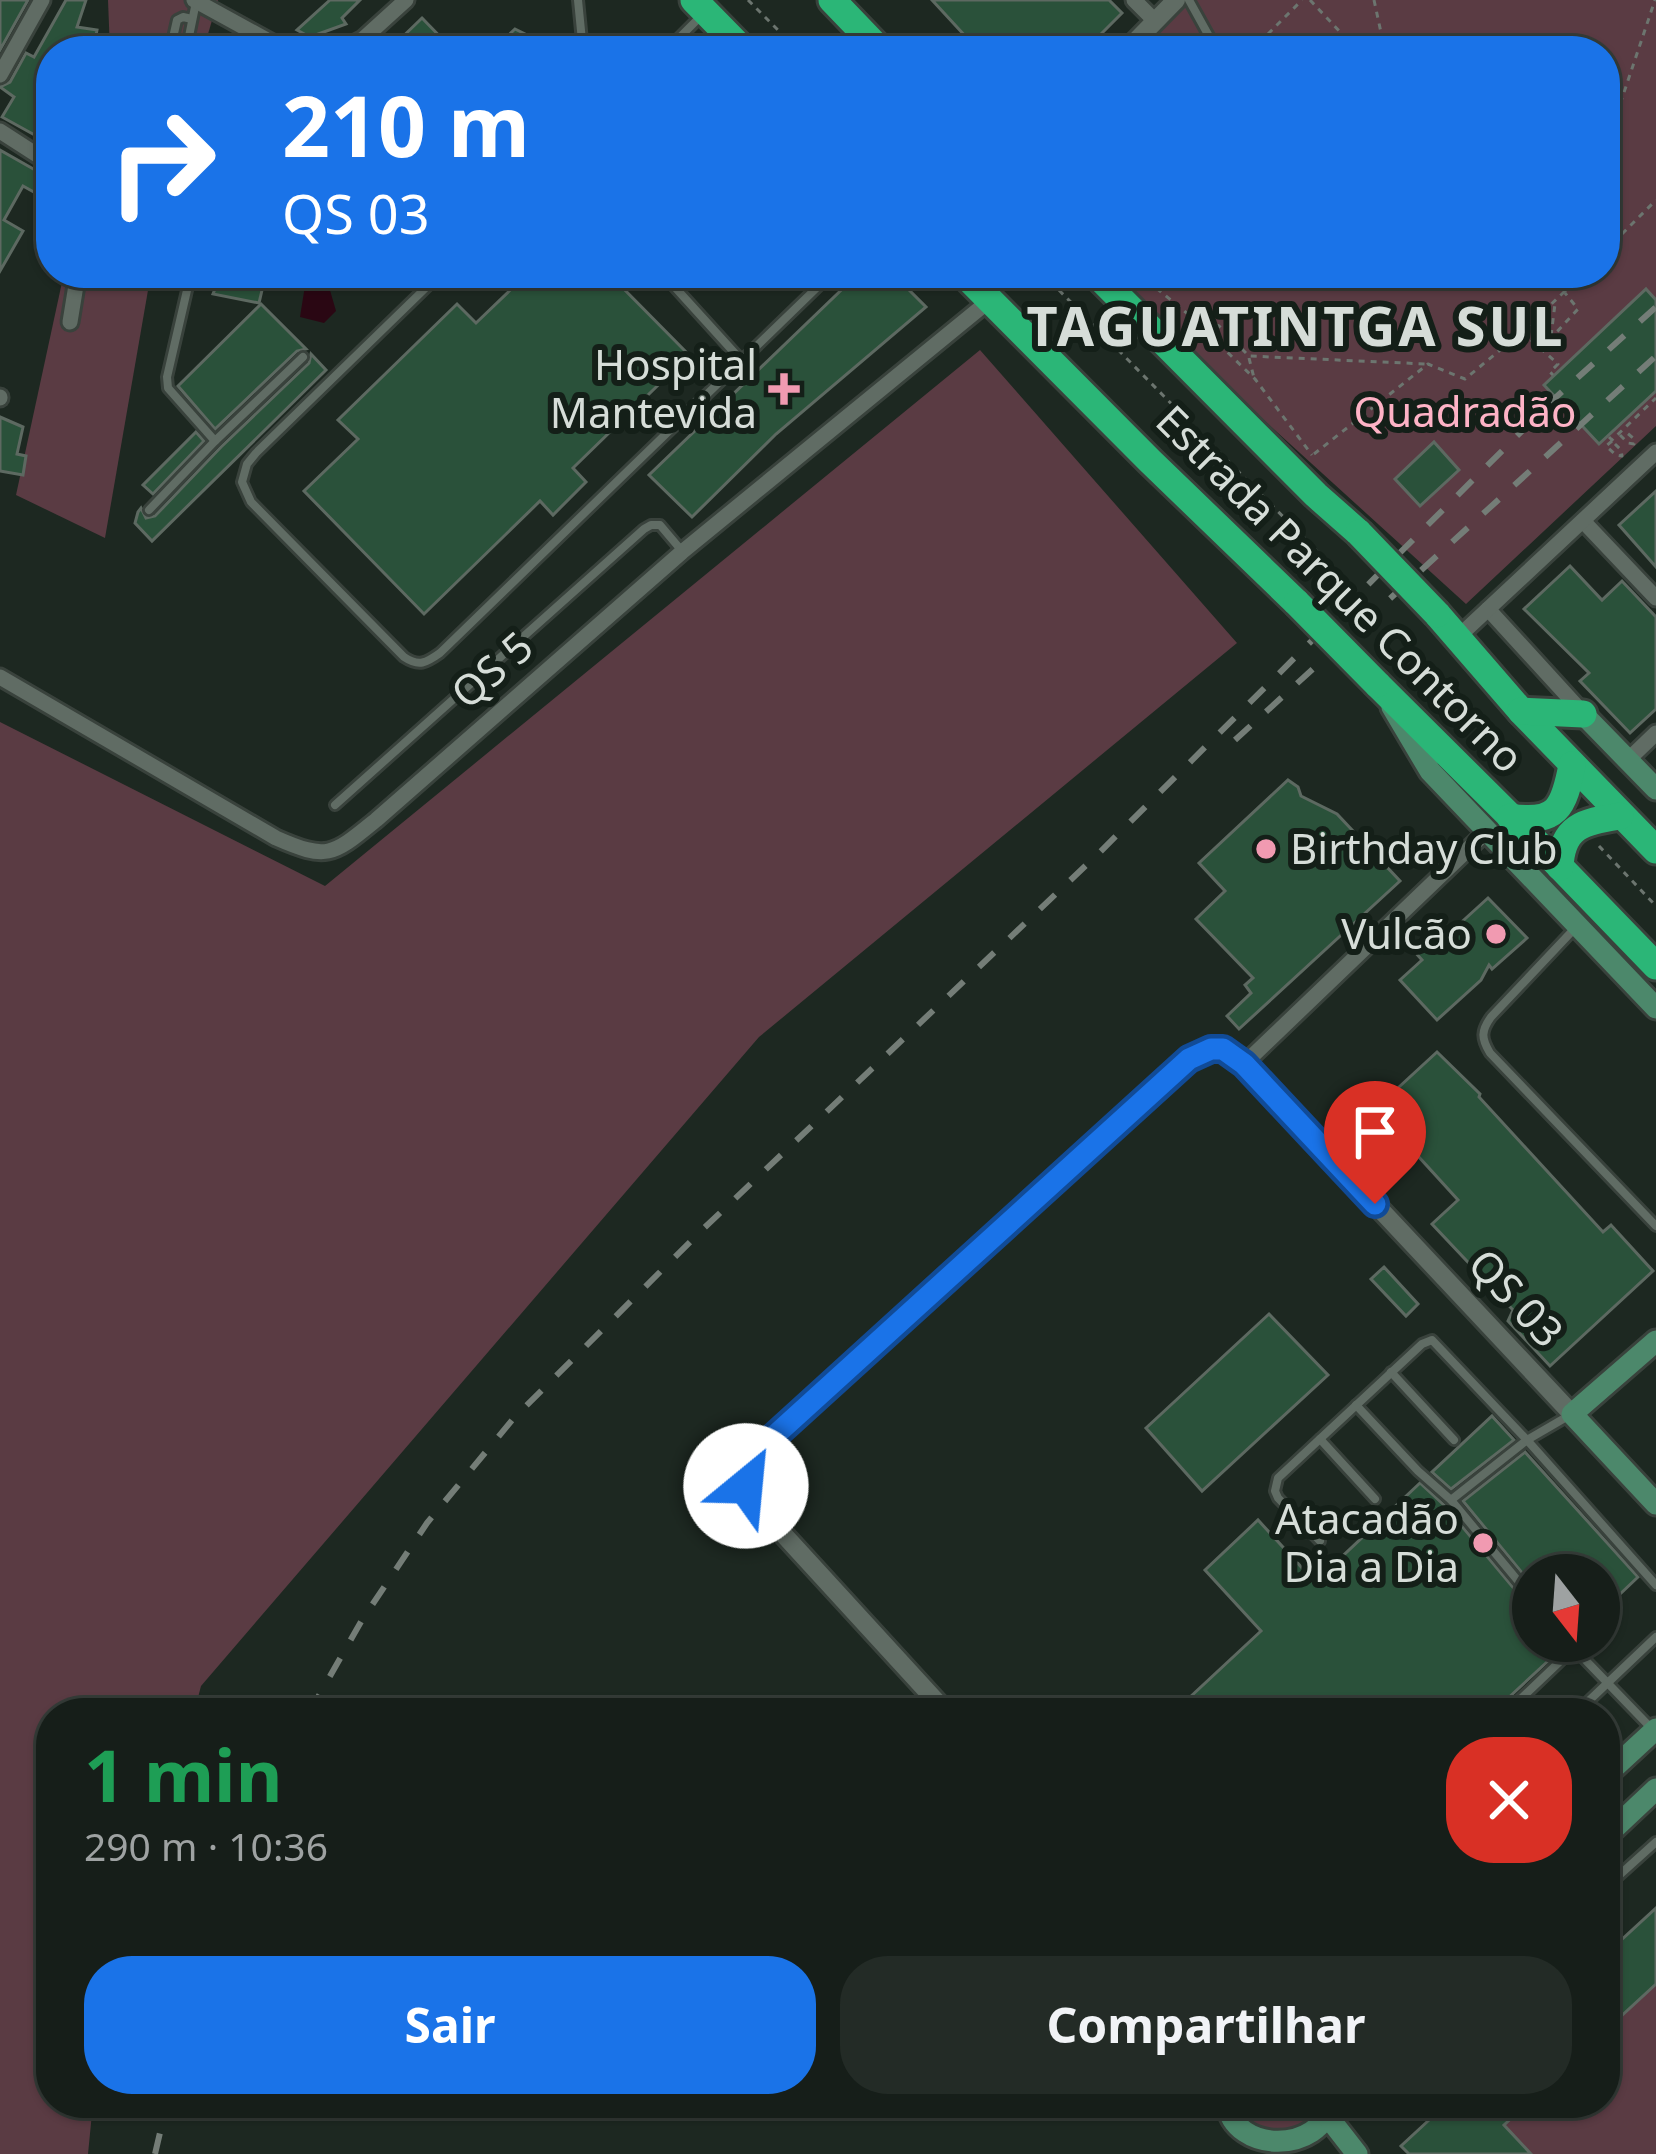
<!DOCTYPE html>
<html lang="pt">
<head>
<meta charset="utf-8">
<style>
  body { margin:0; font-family:"Noto Sans",sans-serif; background:#232b26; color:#f1f3f6; height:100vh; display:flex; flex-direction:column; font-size:45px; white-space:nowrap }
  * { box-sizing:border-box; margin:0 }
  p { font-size:39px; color:#9ea2a2 }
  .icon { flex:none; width:66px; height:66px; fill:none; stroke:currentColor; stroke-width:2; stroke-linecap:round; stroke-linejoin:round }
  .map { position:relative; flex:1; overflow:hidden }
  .details { position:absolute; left:36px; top:1698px; width:1584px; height:420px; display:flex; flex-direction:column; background:#161e19; border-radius:48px; box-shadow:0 3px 9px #0004,0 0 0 3px #353c38 }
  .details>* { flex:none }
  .banner { position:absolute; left:36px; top:36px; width:1584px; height:252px; border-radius:48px; box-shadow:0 3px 9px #0004,0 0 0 3px #353c38; background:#1a73e8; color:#fff; overflow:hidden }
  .needle { width:78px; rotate:163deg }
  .buttons { position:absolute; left:1512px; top:1554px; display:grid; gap:24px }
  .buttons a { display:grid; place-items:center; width:108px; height:108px; border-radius:50%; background:#161e19; box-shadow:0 3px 9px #0004,0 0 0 3px #353c38; font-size:60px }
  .pin { position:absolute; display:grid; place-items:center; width:102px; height:102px; color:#fff; margin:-123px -51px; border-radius:50% 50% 50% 0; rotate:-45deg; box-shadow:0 0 12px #0007 }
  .pin .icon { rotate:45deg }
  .me { position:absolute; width:132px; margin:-66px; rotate:28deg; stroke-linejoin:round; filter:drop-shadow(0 0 9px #0008) }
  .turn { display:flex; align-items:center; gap:42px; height:252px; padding:0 48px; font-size:54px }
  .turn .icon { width:156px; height:156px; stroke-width:2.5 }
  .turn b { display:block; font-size:84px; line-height:102px }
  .round { display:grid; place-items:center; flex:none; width:126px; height:126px; border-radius:48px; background:#232b26 }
  .head { display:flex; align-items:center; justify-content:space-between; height:204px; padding:0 48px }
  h1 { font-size:72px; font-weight:700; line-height:90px; color:#1e9e55 }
  .button { display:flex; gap:24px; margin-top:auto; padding:24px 48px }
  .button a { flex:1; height:138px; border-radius:48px; background:#1a73e8; color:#fff; font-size:48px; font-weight:700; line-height:138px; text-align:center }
  .button a+a { background:#232b26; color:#f1f3f6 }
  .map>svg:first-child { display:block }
</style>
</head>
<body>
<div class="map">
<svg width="1656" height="2154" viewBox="0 0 1656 2154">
  <rect width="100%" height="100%" fill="#1d2821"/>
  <g fill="#5a3b43">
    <path d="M108,0H218L203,51H110Z"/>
    <path d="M1182,0H1656V426L1466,604L1102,273H1605V51H1129Z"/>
    <path d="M64,273H151L105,538L16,495Z"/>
    <path d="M980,350L1237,643L759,1037L201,1686L194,1713H51V2103H93L88,2154H0V722L325,886Z"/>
    <path d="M1656,1972V2154H1470L1430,2111L1438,2103H1605V2020Z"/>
    <path d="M1242,2103H1315C1312,2128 1296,2130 1275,2137L1248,2122Z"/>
  </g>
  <path fill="#2a0713" d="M307,273H325L336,311L324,323L300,317Z"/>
  <g fill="#2a513a" stroke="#5d6961" stroke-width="3">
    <path d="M0,0H28L0,50Z"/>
    <path d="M66,0H86L77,27L97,30L93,51H51V144L2,117L14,97L0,87L10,82L26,53L34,57Z"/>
    <path d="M330,0H360L342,18L346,24L310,37L297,30Z"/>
    <path d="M932,0H1109L1122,13L1084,51H979Z"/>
    <path d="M422,18L454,51H388Z"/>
    <path d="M515,29L525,34L542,51H492Z"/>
    <path d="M0,150L51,179L41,196L23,186L4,220L23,231L0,271Z"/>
    <path d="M209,273H266L259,303L213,294L215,289L206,287Z"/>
    <path d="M528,273H608L689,355L573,468L586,482L553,515L540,501L424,614L304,491L358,439L338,420L457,304L476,323Z"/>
    <path d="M859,273H892L926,307L776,434L692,517L649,475Z"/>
    <path d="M1646,289L1656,300V391L1599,444L1544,385Z"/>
    <path d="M261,304L306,349L297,351L215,429L178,386Z"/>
    <path d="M311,354L326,370L152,541L135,523L138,512L141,508L146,518L155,516L221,447L309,363Z"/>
    <path d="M0,417L23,427L17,454L26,456L23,475L0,471Z"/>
    <path d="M196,432L204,441L153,494L143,485Z"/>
    <path d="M1434,442L1459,470L1420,506L1395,479Z"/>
    <path d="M1656,491V567L1619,525Z"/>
    <path d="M1570,566L1602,600L1622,581L1656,617V709L1630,733L1580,681L1589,673L1524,609Z"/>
    <path d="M1288,780L1298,787L1301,796L1337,814L1400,881L1239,1029L1227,1016L1251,993L1245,985L1253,978L1196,919L1225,891L1199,863Z"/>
    <path d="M1488,898L1527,938L1492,969L1489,965L1481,980L1437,1020L1400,980L1422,960L1413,950L1425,940L1433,948Z"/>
    <path d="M1437,1052L1480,1094L1479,1097L1603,1232L1611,1225L1653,1271L1550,1366L1508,1321L1513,1310L1432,1224L1458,1200L1417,1155L1391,1180L1348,1134Z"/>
    <path d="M1384,1267L1418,1304L1406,1316L1371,1279Z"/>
    <path d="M1269,1314L1328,1375L1202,1491L1146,1428Z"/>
    <path d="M1492,1416L1514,1440L1451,1489L1432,1472Z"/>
    <path d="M1525,1452L1638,1577L1599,1614V1575H1533V1586L1463,1501Z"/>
    <path d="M1420,1483L1445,1506L1527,1604L1533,1607V1641H1559L1561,1649L1492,1713H1173L1261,1631L1205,1570L1258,1520L1315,1582Z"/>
    <path d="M1656,1908V1984L1605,2031V1955Z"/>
    <path d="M1451,2103H1528L1504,2125L1531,2154H1409L1401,2146L1442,2108L1444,2110Z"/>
  </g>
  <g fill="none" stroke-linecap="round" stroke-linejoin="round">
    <g stroke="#39423c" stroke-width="14">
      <g id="service">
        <path d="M578,0L583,51"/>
        <path d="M1189,0L1210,38V51"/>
        <path d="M170,51L177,20L183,17L192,19"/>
        <path d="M186,51L196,2"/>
        <path d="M666,51L700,17"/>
        <path d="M191,273L167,377L168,388L215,441L303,357"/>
        <path d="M441,273L256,453L247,464L242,482L251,502L404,657C419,667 426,663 440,653L832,273"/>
        <path d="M662,273L741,360"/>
        <path d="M149,510L215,441"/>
        <path d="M335,805L644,529L651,525H660L682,551"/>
        <path d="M1577,926L1491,1017C1481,1031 1481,1038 1490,1053L1656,1226"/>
        <path d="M1391,1372L1454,1440"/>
        <path d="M1356,1405L1418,1471L1451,1500L1533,1599"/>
        <path d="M1320,1439L1375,1499"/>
        <path d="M1451,1500L1527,1440L1570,1415"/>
        <path d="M1320,1541L1278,1498L1275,1491L1278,1478L1422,1344L1432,1340L1527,1440L1656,1585"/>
        <path d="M1567,1641L1653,1730"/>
        <path d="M1506,1713L1573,1649"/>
        <path d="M1576,1713L1656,1637"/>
        <path d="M1605,1888L1656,1842"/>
      </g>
    </g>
    <g stroke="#39423c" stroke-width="21">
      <g id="minor">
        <path d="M194,0L287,51"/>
        <path d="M1134,0L1155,21"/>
        <path d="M340,51L363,39L406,0"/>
        <path d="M0,75L42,0"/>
        <path d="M0,131L51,164"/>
        <path d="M70,322L78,273"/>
        <path d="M0,397V398"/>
        <path d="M1583,521L1656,598"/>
        <path d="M1488,609L1583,713"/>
        <path d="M1457,638L1656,452"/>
        <path d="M0,677L276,838C328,861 333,855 376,820L682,552L990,300"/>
        <path d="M1628,760L1656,733"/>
        <path d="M1244,1064L1487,831"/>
      </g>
    </g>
    <g stroke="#39423c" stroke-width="24">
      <g id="tertiary">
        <path d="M1126,51L1176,0"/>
        <path d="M947,1713L752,1500C744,1484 743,1474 749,1458L1188,1059L1211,1049H1223L1244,1064L1572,1414"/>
      </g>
    </g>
    <g stroke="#39423c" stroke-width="27">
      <g id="secondary">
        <path d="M1392,707L1430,771L1656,1008"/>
        <path d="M1583,714L1656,789"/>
        <path d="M1656,1341L1572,1414L1656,1504"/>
        <path d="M1605,1776L1656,1729"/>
        <path d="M1605,1837L1656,1789"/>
        <path d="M1227,2103C1234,2154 1321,2154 1331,2103"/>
        <path d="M1329,2118L1357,2154"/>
      </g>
    </g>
    <g stroke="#39423c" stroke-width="33">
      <g id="trunk">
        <path d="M694,0L744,51"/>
        <path d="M832,0L881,51"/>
        <path d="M963,273L1150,461L1297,603"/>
        <path d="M1095,273L1316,495L1359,533"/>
        <path d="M1437,614L1521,711L1656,850"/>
        <path d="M1377,684L1539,845L1656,966"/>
        <path d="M1521,711L1583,714"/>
        <path d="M1510,817C1557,824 1564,808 1572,765"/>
        <path d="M1560,867C1562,825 1584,822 1620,816"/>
      </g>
    </g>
    <g stroke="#6c756f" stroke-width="3" stroke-dasharray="6 6" stroke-linecap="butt">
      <path d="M748,0L783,35L805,51"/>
      <path d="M1310,0L1358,51"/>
      <path d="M1374,0L1385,51"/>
      <path d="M1251,51L1302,0"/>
      <path d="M1605,149L1655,0"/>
      <path d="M1605,251L1656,200"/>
      <path d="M1042,273L1325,559"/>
      <path d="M1138,273L1189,315L1255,379L1312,455"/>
      <path d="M1548,273L1564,292L1583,273"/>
      <path d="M1193,316L1219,326L1249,356L1426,364"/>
      <path d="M1522,332L1558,364L1550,372L1553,375"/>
      <path d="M1551,336L1555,304"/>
      <path d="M1541,349L1578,309L1565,293"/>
      <path d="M1249,358L1254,378"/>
      <path d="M1620,435L1628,443L1634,444L1633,438L1626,432"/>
      <path d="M1609,437L1612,440L1656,398"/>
      <path d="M1612,441L1606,446L1616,455L1622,456L1621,450L1613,442"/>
      <path d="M1314,454L1428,364L1465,379L1522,332L1564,292L1569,273"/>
      <path d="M1599,846L1656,906"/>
    </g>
    <use href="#service" stroke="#606c64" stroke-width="8"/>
    <use href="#minor" stroke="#606c64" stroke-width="15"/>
    <use href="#tertiary" stroke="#606c64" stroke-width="18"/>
    <use href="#secondary" stroke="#4c886b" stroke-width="21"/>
    <use href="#trunk" stroke="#2bb677" stroke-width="27"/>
    <g stroke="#747d77" stroke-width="6" stroke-dasharray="21 21" stroke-linecap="butt">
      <path d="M1235,740L1656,356"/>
      <path d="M309,1713L362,1620L427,1523L513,1419L702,1230L1099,853L1554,399L1656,307"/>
      <path d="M155,2154L167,2103"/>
    </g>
    <g stroke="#39423c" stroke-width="33" stroke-linecap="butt">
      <g id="trunk-bridge">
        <path d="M1359,533L1437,614"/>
        <path d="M1297,603L1377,684"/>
      </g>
    </g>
    <use href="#trunk-bridge" stroke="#2bb677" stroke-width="27"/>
  </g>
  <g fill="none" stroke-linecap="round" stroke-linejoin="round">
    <g stroke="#114b97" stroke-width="30">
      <path id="route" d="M746,1486L744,1472L749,1459L1189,1059L1211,1049H1223L1244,1064L1375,1204"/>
    </g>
    <use href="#route" stroke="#1a73e8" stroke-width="21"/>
  </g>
  <g fill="#f19ab1" stroke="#141f18" stroke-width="4.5">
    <path d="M778 371h12v12h12v12h-12v12h-12v-12h-12v-12h12z"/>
    <circle cx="1266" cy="849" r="12"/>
    <circle cx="1496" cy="934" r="12"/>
    <circle cx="1483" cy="1543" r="12"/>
  </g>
  <g text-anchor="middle" stroke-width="12" stroke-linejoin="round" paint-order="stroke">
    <g font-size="42" fill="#d6ddd8" stroke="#141f18" text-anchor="end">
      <text x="757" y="380">Hospital<tspan x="757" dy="48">Mantevida</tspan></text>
      <text x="1290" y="864" text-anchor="start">Birthday Club</text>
      <text x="1472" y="949">Vulcão</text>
      <text x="1459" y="1534">Atacadão<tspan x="1459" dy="48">Dia a Dia</tspan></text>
    </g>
    <g font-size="42" fill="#feb3c6" stroke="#141f18">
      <text x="1465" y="427">Quadradão</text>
    </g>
    <g font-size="42" fill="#d6ddd8" stroke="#141f18">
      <text transform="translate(1340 589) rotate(45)" y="15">Estrada Parque Contorno</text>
      <text transform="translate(492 670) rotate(-41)" y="15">QS 5</text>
      <text transform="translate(1516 1298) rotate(47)" y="15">QS 03</text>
    </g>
    <g font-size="54" font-weight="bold" letter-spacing="3" fill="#d6ddd8" stroke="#141f18">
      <text x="1296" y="346">TAGUATINTGA SUL</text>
    </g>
  </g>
</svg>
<div class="buttons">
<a><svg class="needle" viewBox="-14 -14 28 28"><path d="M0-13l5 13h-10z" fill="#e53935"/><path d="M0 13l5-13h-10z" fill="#9ea2a2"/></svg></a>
</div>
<div class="pin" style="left:1375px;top:1204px;background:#d93025"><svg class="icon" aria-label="arrive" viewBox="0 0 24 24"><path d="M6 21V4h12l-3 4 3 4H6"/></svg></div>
<svg class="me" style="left:746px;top:1486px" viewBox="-20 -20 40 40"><circle r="19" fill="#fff"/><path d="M0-13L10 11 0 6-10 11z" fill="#1a73e8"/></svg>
<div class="banner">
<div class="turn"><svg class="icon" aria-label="right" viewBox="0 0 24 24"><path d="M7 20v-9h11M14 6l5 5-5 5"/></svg><div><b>210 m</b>QS 03</div></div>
</div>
<section class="details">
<div class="head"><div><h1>1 min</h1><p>290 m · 10:36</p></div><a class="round" style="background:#d93025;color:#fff"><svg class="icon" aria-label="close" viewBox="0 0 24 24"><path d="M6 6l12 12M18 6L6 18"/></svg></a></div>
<div class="button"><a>Sair</a><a>Compartilhar</a></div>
</section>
</div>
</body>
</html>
